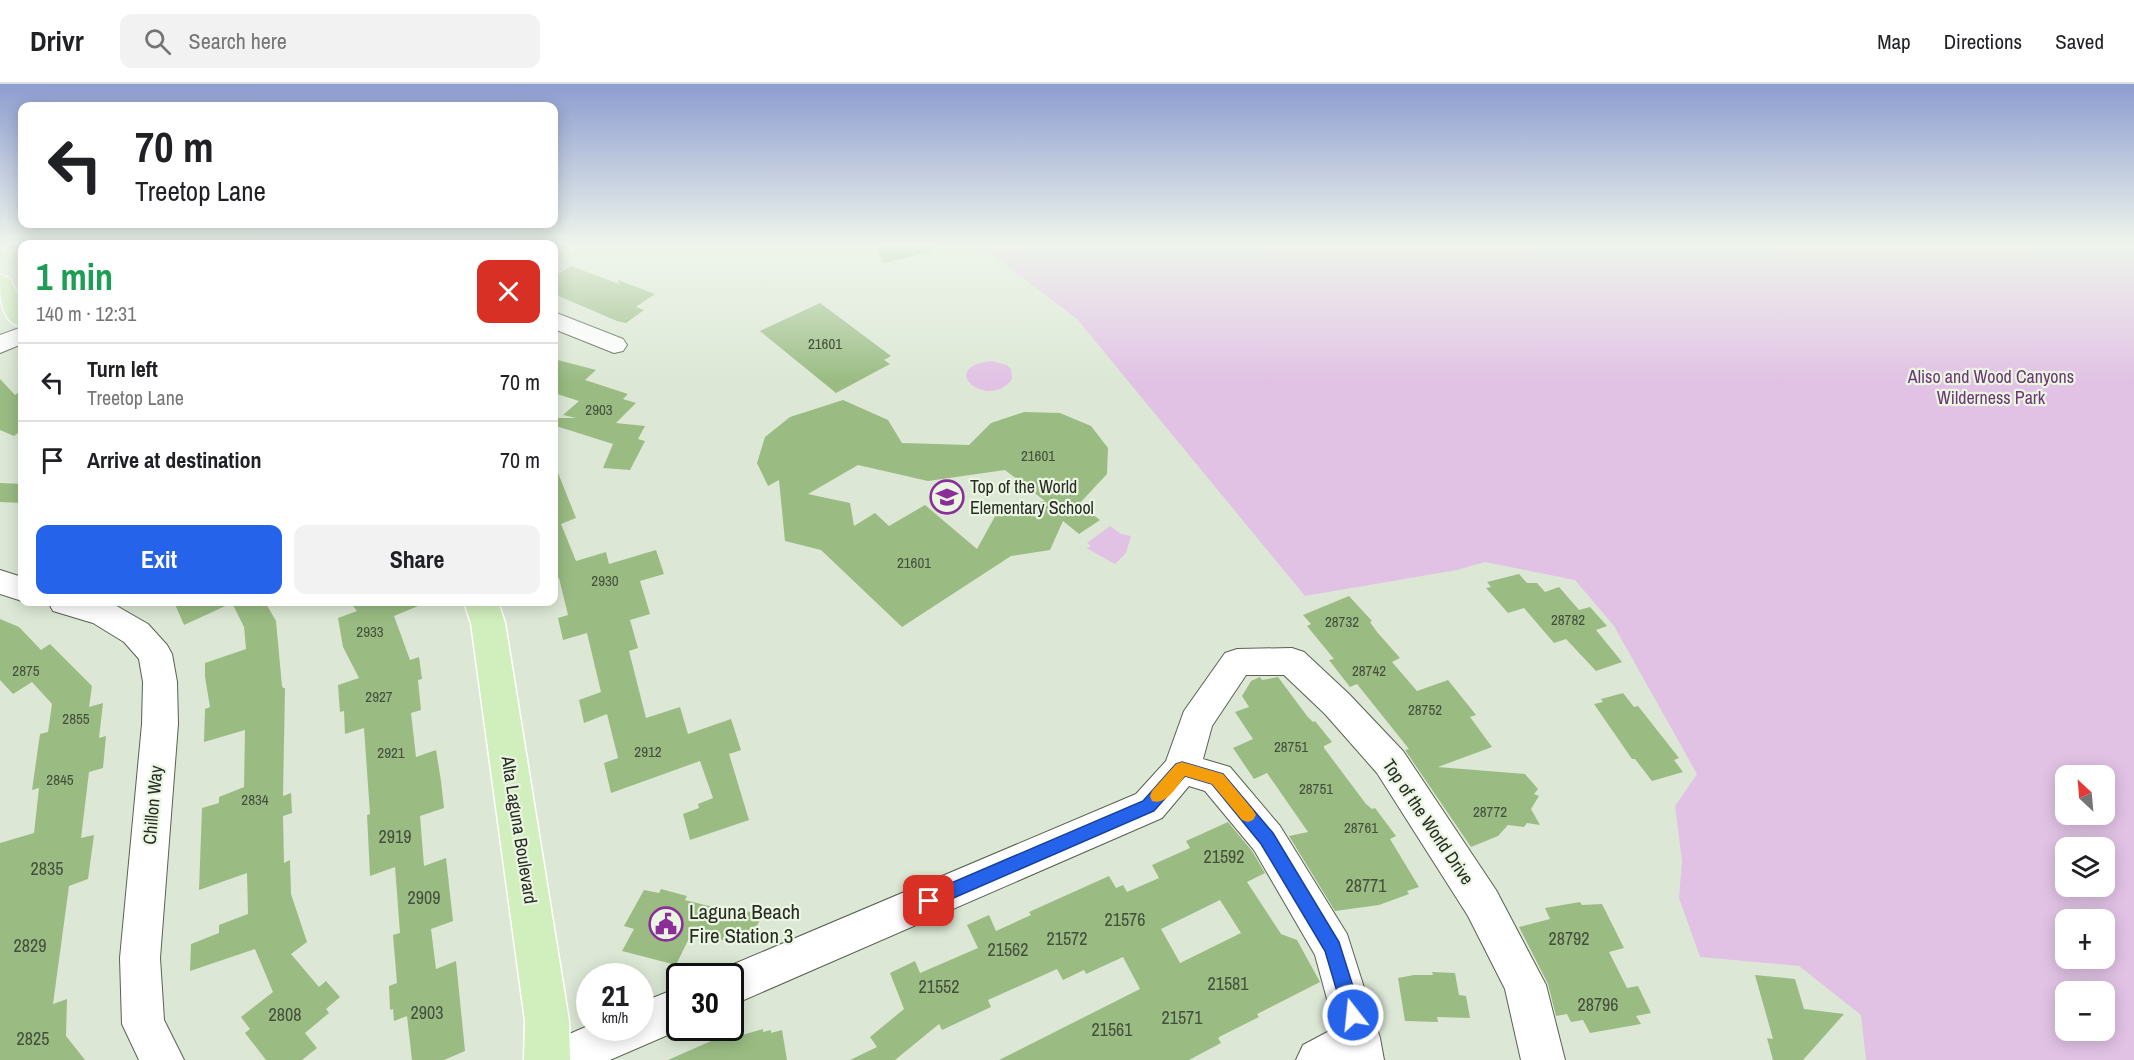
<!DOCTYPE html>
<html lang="en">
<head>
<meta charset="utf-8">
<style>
  body { margin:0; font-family:"Archivo Narrow",sans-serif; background:#f2f2f2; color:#202124; height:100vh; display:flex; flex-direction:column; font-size:22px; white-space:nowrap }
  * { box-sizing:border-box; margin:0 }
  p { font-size:20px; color:#757577 }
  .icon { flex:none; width:33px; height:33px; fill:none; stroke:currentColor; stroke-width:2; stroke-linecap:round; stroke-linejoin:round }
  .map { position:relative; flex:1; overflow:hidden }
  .panel { position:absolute; left:18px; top:156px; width:540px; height:366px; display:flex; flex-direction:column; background:#fff; border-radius:12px; box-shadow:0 3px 15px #0003 }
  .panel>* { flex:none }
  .banner { position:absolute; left:18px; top:18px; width:540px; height:126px; border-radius:12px; box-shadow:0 3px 15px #0003; background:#fff; color:#202124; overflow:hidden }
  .needle { width:39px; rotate:334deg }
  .tools { position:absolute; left:2055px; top:681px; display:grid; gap:12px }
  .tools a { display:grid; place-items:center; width:60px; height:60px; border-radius:12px; background:#fff; box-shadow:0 3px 15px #0003; font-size:30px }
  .speed { position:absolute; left:576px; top:879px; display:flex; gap:12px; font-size:30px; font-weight:700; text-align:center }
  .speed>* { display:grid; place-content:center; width:78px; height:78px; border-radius:50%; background:#fff; box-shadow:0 3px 15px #0003; line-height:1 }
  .speed small { font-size:15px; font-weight:400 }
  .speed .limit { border:3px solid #111; border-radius:9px; background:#fff; color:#111 }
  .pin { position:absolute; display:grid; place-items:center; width:51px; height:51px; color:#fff; margin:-26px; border-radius:12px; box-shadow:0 3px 9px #0006 }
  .me { position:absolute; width:66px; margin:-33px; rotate:344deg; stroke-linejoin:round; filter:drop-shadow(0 0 4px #0008) }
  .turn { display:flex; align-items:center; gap:21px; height:126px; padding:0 18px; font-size:27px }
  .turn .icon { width:78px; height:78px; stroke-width:2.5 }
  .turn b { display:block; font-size:42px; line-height:51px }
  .round { display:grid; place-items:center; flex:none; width:63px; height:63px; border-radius:12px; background:#f2f2f2 }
  .overview { display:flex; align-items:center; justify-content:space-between; height:102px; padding:0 18px }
  h1 { font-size:36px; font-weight:700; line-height:45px; color:#1e9e55 }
  .action { display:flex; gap:12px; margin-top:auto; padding:12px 18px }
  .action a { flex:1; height:69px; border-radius:12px; background:#2563eb; color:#fff; font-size:24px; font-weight:700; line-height:69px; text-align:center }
  .action a+a { background:#f2f2f2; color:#202124 }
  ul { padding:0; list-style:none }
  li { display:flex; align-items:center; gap:18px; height:78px; padding:0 18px; border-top:2px solid #e0e0e0 }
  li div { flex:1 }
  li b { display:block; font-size:22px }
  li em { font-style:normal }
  header { display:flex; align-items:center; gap:36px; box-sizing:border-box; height:84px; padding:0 30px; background:#fff; border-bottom:2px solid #e0e0e0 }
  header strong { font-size:28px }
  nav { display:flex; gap:33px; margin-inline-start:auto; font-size:21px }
  .search { width:420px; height:54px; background:#f2f2f2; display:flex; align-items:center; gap:15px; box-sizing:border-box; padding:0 21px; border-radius:12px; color:#757577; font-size:22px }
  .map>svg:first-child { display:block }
</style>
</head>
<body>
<header>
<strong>Drivr</strong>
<div class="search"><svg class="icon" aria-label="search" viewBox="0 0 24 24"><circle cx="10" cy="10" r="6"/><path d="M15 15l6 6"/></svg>Search here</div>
<nav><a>Map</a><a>Directions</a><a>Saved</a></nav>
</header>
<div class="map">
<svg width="2134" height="976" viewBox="0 0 2134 976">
  <rect width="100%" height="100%" fill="#dce8d5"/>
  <g fill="#e1c2e5" fill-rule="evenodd">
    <path d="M978,160H2134V976H1866L1861,931L1799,882L1700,873L1679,814L1682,777L1675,722L1697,690L1614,542L1575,496L1485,478L1457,486L1305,512L1077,235ZM2066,692H2104V730H2066ZM2066,764H2104V802H2066ZM2066,836H2104V874H2066ZM2066,908H2104V946H2066Z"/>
    <path d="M992,277L1007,281L1011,285L1012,295C989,328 934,283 992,277Z"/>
    <path d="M1110,442L1121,450L1131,452L1126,469L1115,480L1086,464L1091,462L1087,459Z"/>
  </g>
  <g fill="#9abc83" fill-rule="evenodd">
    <path d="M873,160H933L934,167L884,179Z"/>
    <path d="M571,182L619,200L618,196L655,210L636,223L644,226L626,239L617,237L554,210V193Z"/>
    <path d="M820,219L891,272L884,276L890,280L836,309L760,247Z"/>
    <path d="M554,275L596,286L585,296L628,310L623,315L636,319L616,339L645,342L638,355L645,357L630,386L603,384L613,360L556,342L558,334H576L563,331L579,317L554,309Z"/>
    <path d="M0,295L15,311L22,306V346L14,352L0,346Z"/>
    <path d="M843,316L888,336L902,359L969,361L991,339L1024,328L1060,329L1091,342L1108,364L1107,390L1079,420L1100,436L1079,450L1063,437L1050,466L1011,472L902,543L821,466L785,457L779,396L768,402L757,379L765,353L790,333ZM858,381L928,397L1005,386L1045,417L999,425L977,465L925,421L889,442L875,429L854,442L850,419L808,410Z"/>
    <path d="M554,379L576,434L561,440L576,477L606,468L609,480L656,466L664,490L640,497L650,530L630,536L638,564L629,567L646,634L680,623L688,650L731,635L741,666L729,670L749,736L690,756L683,730L699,724L698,720L713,714L700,677L611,709L604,679L618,674L607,630L584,639L579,616L601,608L587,549L563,556L558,534L568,531L559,494L554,496Z"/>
    <path d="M0,399L22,400V419L0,418Z"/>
    <path d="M1519,490L1527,499H1537L1545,508L1559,503L1579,526L1590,523L1607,542L1596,546L1622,578L1596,587L1566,555L1554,559L1524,524L1508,529L1486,504L1491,503L1487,498Z"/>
    <path d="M1349,512L1372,537L1370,538L1377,548L1400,574L1392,578L1417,607L1448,596L1476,631L1470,633L1492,663L1438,683L1525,690L1538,705L1534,710L1539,712L1531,725L1540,741L1527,739L1524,743L1508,741L1498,752L1471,763L1405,666L1409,665L1357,600L1350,603L1329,576L1334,575L1307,542L1311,540L1303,531Z"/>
    <path d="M174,518H265L276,537L282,602L283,604H285L283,712L291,709L292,729L283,732L284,779L290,776L291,810L307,858L291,870L319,903L326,897L340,913L326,925L329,929L305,949L317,964L302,976H266L245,949L250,945L241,933L273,908L255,865L190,887L191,860L219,849V841L248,830L247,789L199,806L202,724L219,719V713L244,703L245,646L204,658L205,625L210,623L205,593V579L246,565L244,543L232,519L184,541Z"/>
    <path d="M350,518H428L394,532L410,576L419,573L422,595L418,596L421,626L411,629L416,673L436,666L441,697L444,724L420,732L424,782L446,774L453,837L431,845L436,885L456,877L465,967L444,976H412L407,932L394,937L393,925L390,926L389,902L397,899L393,851L400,849L395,783L370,792L367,731L370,730L364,644L345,650L344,627L340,628L338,601L359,594L343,563L338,534L357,527Z"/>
    <path d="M0,535L19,543L41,566L50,560L92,602L89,623L103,619L99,654L106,652L103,684L89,688L81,754L94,751L88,795L69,802L53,920L67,915L66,952L85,976H0V759L34,749L39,704L32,706L40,650L48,648L52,620L32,598L13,610L0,596Z"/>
    <path d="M1260,593L1262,596L1278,593L1307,632L1313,638L1315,637L1332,658L1324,662V664L1366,720L1372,725L1375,724L1396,752L1390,755L1419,803L1407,807L1409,810L1379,821L1335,827L1289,752L1308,748L1267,689L1254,695L1233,664L1253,655L1235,628L1249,623L1242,612L1251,597Z"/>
    <path d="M1623,609L1634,623L1638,622L1679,674L1674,676L1683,688L1652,697L1635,675H1632L1594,620L1603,618L1601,615Z"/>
    <path d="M1228,738L1252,767L1265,789L1247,798L1281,850L1297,856L1320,898L1257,930L1259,933L1221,952L1218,954L1221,959L1189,976H999L1140,905L1123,873L1086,890L1084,886L1063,896L1057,885L988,916L991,923L942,946L939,940L895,976H850L877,963L870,953L904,925L890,889L915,877L920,889L978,864L967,841L989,831L996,847L1031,831L1029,828L1109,792L1116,804L1123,801L1127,808L1159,794L1152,781L1190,764L1186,757ZM1220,816L1241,849L1180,879L1161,845Z"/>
    <path d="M661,805L687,812L685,816L725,826L727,822L762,831L752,853L746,852L742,861L692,848L676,881L622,867L634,845L624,842L644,806L659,809Z"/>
    <path d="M1580,818L1582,821L1602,820L1624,864L1609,868L1627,904L1638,902L1651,929L1636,932L1641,940L1590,949L1583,936L1571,938L1567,930L1556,932L1548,900L1519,843L1550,835L1545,824Z"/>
    <path d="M1432,888L1455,889L1459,911L1466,912L1470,934L1437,933L1438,938L1405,937L1398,894L1414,891H1433Z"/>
    <path d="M1755,891L1795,895L1804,925L1844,930L1803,976H1773L1767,954L1773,955Z"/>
    <path d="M763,945V948L771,946V949L782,946L787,976H668L720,953L721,957Z"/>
  </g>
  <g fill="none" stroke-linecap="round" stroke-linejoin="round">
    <g stroke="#586151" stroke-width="2">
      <g id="minor">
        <path d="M554,228L623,255L627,261L623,267L614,269L554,245Z"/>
        <path d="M22,243V260L0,269V251Z"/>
        <path d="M0,486L22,493V517L0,510Z"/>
        <path d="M48,518H104L115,521L148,540L167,561L172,570L177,598L178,640L160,874L164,936L184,976H139L122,940L120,874L142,640L143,598L139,575L124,558L93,539L53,527Z"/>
        <path d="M1292,564L1304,568L1349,610L1403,667L1496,806L1546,901L1565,976H1521L1505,905L1468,832L1377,689L1325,630L1284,591H1246L1212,642L1203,675L1230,683L1280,742L1347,850L1380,954L1384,976H1296L1303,961L1335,944L1315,871L1254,766L1205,707L1189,702L1162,734L730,922V892H713L715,888L1136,710L1166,677L1184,627L1225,569L1237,565Z"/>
        <path d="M680,903V944H684L610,976H537L544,961L590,941V944H640V919Z"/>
      </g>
    </g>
    <g stroke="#fff" stroke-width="3">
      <g id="major">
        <path d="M0,191L9,194L22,218V243C0,238 0,212 0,191Z"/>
        <path d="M464,518H498L505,539L569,937L570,976H524L525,937L471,539Z"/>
      </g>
    </g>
    <use href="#minor" fill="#fff" fill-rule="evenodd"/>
    <use href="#major" fill="#d1eebd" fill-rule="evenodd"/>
  </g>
  <linearGradient id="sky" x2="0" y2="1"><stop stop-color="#8d9dd0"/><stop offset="0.54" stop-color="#eff5ec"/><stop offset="1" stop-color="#eff5ec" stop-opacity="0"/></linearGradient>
  <rect width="2134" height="297" fill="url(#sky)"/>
  <path fill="#2563eb" stroke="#184099" stroke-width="1.5" d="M1182,678L1223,690L1273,749L1339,858L1362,931L1359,938L1353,940L1346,938L1325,867L1261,760L1212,700L1185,692L1154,727L935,822L929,825L923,822L920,817L923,811L1143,717L1176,680Z"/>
  <path fill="#f59e0b" d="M1182,678L1223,690L1253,726L1256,731L1253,736L1248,738L1242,736L1212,700L1185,692C1177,702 1166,722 1152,717L1150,712L1152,707L1176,680Z"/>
  <defs>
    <g id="school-ring" transform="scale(1.725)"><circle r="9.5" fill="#eaf5e2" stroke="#8b2e99" stroke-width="1.5"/><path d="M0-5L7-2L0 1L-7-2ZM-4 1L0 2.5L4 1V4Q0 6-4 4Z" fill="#8b2e99"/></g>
    <g id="civic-ring" transform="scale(1.725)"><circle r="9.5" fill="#eaf5e2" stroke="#8b2e99" stroke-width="1.5"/><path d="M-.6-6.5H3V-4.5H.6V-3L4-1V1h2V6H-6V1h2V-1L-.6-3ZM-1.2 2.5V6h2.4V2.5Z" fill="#8b2e99"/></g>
  </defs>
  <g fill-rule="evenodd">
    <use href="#school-ring" x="947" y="413"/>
    <use href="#civic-ring" x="666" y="840"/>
  </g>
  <g text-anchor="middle" stroke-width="4.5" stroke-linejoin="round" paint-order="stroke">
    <g font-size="15" fill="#444f3c">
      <text x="825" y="265">21601</text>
      <text x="599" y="331">2903</text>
      <text x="1038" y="377">21601</text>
      <text x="914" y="484">21601</text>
      <text x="605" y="502">2930</text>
      <text x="1568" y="541">28782</text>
      <text x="1342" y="543">28732</text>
      <text x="370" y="553">2933</text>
      <text x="26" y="592">2875</text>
      <text x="1369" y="592">28742</text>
      <text x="379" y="618">2927</text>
      <text x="1425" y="631">28752</text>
      <text x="76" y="640">2855</text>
      <text x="1291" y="668">28751</text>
      <text x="648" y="673">2912</text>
      <text x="391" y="674">2921</text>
      <text x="60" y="701">2845</text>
      <text x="1316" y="710">28751</text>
      <text x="255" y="721">2834</text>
      <text x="1490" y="733">28772</text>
      <text x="1361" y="749">28761</text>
    </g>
    <g font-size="18" fill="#6d3775" stroke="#eaf5e2">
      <text x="1991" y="299">Aliso and Wood Canyons<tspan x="1991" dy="21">Wilderness Park</tspan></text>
    </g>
    <g font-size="18" fill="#272b24" stroke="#eaf5e2" text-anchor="start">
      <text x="970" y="409">Top of the World<tspan x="970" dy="21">Elementary School</tspan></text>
    </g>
    <g font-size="18" fill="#272b24" stroke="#eaf5e2">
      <text transform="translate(153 721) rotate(-85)" y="6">Chillon Way</text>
      <text transform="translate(1428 738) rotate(56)" y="6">Top of the World Drive</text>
      <text transform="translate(519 746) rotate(81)" y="6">Alta Laguna Boulevard</text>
    </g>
    <g font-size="18" fill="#444f3c">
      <text x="395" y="759">2919</text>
      <text x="1224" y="779">21592</text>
      <text x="47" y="791">2835</text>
      <text x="1366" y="808">28771</text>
      <text x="424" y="820">2909</text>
      <text x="1125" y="842">21576</text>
      <text x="1067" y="861">21572</text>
      <text x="1569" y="861">28792</text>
      <text x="30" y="868">2829</text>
      <text x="1008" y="872">21562</text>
      <text x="1228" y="906">21581</text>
      <text x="939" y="909">21552</text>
      <text x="1598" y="927">28796</text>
      <text x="427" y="935">2903</text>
      <text x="285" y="937">2808</text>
      <text x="1182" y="940">21571</text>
      <text x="1112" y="952">21561</text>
      <text x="33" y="961">2825</text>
    </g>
    <g font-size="21" fill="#272b24" stroke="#eaf5e2" text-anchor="start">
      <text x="689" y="835">Laguna Beach<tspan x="689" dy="24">Fire Station 3</tspan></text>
    </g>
  </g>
</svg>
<div class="tools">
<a><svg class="needle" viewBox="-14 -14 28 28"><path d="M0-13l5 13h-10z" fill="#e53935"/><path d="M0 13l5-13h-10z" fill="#757577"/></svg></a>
<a><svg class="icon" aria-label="layers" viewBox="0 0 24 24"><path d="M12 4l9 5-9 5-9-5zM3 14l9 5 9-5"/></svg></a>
<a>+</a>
<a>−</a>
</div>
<div class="speed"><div>21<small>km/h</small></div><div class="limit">30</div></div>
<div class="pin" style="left:929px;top:817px;background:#d93025"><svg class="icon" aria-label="arrive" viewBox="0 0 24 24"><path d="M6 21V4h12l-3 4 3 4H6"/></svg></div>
<svg class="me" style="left:1353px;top:931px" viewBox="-20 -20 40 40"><circle r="17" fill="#2563eb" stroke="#fff" stroke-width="3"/><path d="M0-11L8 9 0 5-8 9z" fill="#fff"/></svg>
<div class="banner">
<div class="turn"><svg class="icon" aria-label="left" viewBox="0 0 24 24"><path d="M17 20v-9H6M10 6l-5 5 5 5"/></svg><div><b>70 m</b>Treetop Lane</div></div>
</div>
<section class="panel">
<div class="overview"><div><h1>1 min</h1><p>140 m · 12:31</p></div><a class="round" style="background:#d93025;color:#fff"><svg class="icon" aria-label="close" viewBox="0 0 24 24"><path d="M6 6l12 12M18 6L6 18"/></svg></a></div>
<ul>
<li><svg class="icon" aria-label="left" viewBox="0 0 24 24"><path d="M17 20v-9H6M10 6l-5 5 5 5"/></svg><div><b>Turn left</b><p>Treetop Lane</p></div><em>70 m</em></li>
<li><svg class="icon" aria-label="arrive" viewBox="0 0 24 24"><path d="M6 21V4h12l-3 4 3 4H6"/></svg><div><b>Arrive at destination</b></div><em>70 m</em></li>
</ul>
<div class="action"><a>Exit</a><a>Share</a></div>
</section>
</div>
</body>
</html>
